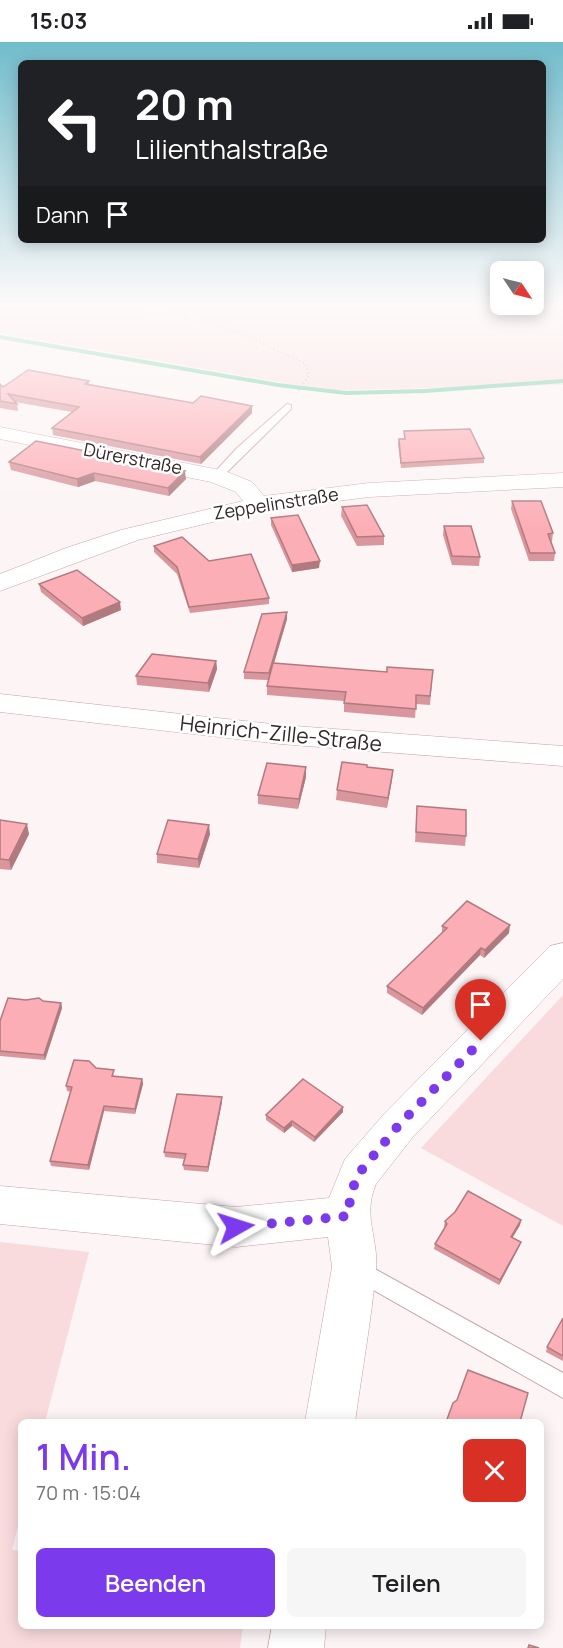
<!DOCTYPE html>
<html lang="de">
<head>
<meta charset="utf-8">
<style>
  body { margin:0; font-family:Manrope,sans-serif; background:#f6f6f6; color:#202124; height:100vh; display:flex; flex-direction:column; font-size:22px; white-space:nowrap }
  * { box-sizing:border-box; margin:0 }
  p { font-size:20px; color:#757577 }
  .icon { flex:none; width:33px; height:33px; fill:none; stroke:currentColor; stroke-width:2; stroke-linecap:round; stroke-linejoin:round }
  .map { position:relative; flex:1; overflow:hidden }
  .drawer { position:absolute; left:18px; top:1377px; width:526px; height:210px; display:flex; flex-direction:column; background:#fff; border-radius:9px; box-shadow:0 3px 15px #0003 }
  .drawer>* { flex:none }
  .hud { position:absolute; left:18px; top:18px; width:528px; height:183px; border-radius:9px; box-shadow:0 3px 15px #0003; background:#202124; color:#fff; overflow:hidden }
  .needle { width:39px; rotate:125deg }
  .controls { position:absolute; left:490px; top:219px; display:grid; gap:12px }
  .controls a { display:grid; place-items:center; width:54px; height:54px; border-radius:9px; background:#fff; box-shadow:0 3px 15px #0003; font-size:30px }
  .pin { position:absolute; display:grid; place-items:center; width:51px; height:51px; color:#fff; margin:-62px -26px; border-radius:50% 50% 50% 0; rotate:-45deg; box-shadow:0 0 6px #0007 }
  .pin .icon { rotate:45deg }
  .me { position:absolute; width:66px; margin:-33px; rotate:84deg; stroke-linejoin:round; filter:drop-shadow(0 0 4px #0008) }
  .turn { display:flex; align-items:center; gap:21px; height:126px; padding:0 18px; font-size:27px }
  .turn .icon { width:78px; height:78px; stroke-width:2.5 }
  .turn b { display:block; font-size:42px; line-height:51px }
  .then { display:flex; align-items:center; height:57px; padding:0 18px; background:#0003; gap:12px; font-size:22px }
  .round { display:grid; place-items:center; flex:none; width:63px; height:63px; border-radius:9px; background:#f6f6f6 }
  .overview { display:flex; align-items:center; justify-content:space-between; height:102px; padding:0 18px }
  h1 { font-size:36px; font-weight:600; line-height:45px; color:#7c3aed }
  .button { display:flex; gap:12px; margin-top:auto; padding:12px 18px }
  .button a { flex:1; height:69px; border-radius:9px; background:#7c3aed; color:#fff; font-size:24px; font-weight:600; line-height:69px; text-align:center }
  .button a+a { background:#f6f6f6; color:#202124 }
  .status { display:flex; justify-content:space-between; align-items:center; height:42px; padding:0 30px; background:#fff; direction:ltr }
  .status svg { height:16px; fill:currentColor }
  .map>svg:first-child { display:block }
</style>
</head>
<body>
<div class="status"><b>15:03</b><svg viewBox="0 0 49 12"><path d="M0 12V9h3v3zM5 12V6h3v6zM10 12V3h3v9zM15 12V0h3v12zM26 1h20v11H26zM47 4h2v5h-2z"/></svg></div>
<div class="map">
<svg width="563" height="1606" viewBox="0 0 563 1606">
  <rect width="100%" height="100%" fill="#fcf4f5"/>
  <g fill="#f9dbdd">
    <path d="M0,263H111L162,272L182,263H563V343L337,348L285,341L0,291Z"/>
    <path d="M563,953V1184L421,1106Z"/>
    <path d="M0,1200L89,1210L45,1380H21V1472L12,1508L21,1509V1584H243L240,1606H0Z"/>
  </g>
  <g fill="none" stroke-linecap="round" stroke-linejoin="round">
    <path fill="#60c89f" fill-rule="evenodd" d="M0,293L278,341L346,349L425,347L563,337V341L425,351L346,353L278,345L0,297Z"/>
    <g stroke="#c7a4a6" stroke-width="2">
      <g id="lane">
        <path d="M287,362L291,363V367L221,436H213V432L237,406Z"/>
        <path d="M355,1216L563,1331V1356L347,1233L344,1226L347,1219Z"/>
      </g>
    </g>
    <g stroke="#c7a4a6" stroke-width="1">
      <g id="street">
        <path d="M0,385L225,429L252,440L264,454L369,441L563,431V445L369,455L258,469L138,498L0,549V532L66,506L121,488L243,459L236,450L211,440L0,397Z"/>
        <path d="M0,652L281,683L563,704V724L281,702L0,670Z"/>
        <path d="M563,901V937L412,1096L376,1142C362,1174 379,1197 376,1228C371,1279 362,1330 355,1380H305L332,1225L328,1195L236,1205L0,1182V1144L236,1165L329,1156L345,1117L384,1072L550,904Z"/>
        <path d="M272,1584H326L324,1606H268Z"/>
      </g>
    </g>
    <path stroke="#bbb2b3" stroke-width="2" stroke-dasharray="1 3" stroke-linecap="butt" d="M113,263L221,283L305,321L309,333L297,351"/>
    <use href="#lane" fill="#fff" fill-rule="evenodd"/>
    <use href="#street" fill="#fff" fill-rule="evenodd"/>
  </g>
  <g fill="#d9969d">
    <path d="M89,339V342L193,361L252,364V371L201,422L53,393L52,386L72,370L15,360L17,362L18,369L0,366V342L3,345Z"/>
    <path d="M404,389L484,416V421L401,426L398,402L399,397H404Z"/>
    <path d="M9,420L186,437L169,454L95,439L78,445L11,428Z"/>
    <path d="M512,459L553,491L552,499H551L555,511L554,519H529L511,467Z"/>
    <path d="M342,465L384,494V503L357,504L341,474Z"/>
    <path d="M271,476L319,526L292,530L271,483Z"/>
    <path d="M444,484L480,515L479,524L452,523L443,493Z"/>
    <path d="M154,504L209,519L269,556V562L190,571L177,532L154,510Z"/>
    <path d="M39,542L121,568L83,584L41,550Z"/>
    <path d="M287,570V577L274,621L387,630L433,628L430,663L416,662L415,676L344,670V659L267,653V644L268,638L244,637V630Z"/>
    <path d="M216,619L217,627L209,650L137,643L136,634Z"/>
    <path d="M306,725V735L298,767L258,762V753Z"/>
    <path d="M367,725L393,728L387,766L336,758L337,748Z"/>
    <path d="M417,764L466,794L465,804L415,800Z"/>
    <path d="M0,778L29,792L11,828L0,827Z"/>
    <path d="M210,792L199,826L157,821V812Z"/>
    <path d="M442,884L509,891L484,916L480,913L422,973L387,951V944L442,891Z"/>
    <path d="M43,959L61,961L62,966L45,1018L0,1014V979Z"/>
    <path d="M96,1026L114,1033V1034L142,1037L143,1042L135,1072L104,1069L89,1128L51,1124L50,1119L71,1050L67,1049L66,1044Z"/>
    <path d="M222,1060L208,1130L184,1128L183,1123L184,1117L165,1115L164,1110Z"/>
    <path d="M343,1065V1070L314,1100L292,1084L284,1091L266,1078V1073Z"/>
    <path d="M521,1178L520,1183L512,1196L521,1200L519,1205L499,1243L434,1207L435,1202L445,1185L444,1184L445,1179Z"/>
    <path d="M563,1276V1319L546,1310L547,1305Z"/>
  </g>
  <g fill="#b07a7f">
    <path d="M252,364V371L201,422L200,415Z"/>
    <path d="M185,429L186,437L169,454L168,446Z"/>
    <path d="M94,431L95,439L78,445L77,437Z"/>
    <path d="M320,519L319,526L292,530V523Z"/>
    <path d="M120,560L121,568L83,584L82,576Z"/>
    <path d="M287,570V577L269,638V631Z"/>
    <path d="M216,619L217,627L209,650L208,641Z"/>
    <path d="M306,725V735L298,767L299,757Z"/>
    <path d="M393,728L392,738L387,766L388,756Z"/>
    <path d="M27,782L29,792L11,828L9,818Z"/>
    <path d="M209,783L210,792L199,826L198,817Z"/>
    <path d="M510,883L509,891L484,916L485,908Z"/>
    <path d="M481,906L480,913L422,973L423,966Z"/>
    <path d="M61,961L62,966L45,1018L44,1013Z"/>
    <path d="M142,1037L143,1042L135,1072V1067Z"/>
    <path d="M222,1055V1060L208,1130V1125Z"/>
    <path d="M104,1064V1069L89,1128L88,1123Z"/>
    <path d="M343,1065V1070L314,1100L315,1095Z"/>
    <path d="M292,1079V1084L284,1091V1086Z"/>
    <path d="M521,1178L520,1183L510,1200L511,1195Z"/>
    <path d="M521,1200L519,1205L499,1243L500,1238Z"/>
  </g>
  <g fill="#fcaeb6" stroke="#b07a7f" stroke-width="1.5">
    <path d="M28,328L89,339L85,342L193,361L201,354L252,364L200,415L52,386L79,365L8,352L17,362L0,359V342L3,345Z"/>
    <path d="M470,387L484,416L401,421L399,397H405L404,389Z"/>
    <path d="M36,399L185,429L168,446L94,431L77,437L9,420Z"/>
    <path d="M512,459H541L553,491L548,492L555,511H530Z"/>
    <path d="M367,463L384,494L357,495L342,465Z"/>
    <path d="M298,473L320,519L292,523L271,476Z"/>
    <path d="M444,484H471L480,515L452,514Z"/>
    <path d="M182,495L209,519L251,512L269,556L189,565L177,525L154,504Z"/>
    <path d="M77,528L120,560L82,576L39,542Z"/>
    <path d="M287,570L269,631L244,630L262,572Z"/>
    <path d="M152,612L216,619L208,641L136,634Z"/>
    <path d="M273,621L387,630V625L433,628L430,654L416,653V667L344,661L346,650L267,644Z"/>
    <path d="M342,720L367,723V725L393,728L388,756L337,748Z"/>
    <path d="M267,721L306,725L299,757L258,753Z"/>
    <path d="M417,764L466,768V794L416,790Z"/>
    <path d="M0,778L27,782L9,818L0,817Z"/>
    <path d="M168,778L209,783L198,817L157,812Z"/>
    <path d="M467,859L510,883L485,908L481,906L423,966L387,944L447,886L442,884Z"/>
    <path d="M8,956L26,958L39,956L43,959L61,961L44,1013L0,1009V979Z"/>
    <path d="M74,1018L89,1019L96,1026L114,1028L112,1034L142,1037L135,1067L104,1064L88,1123L50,1119L72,1045L66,1044Z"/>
    <path d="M303,1037L343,1065L315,1095L292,1079L284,1086L266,1073Z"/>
    <path d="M177,1052L222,1055L208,1125L183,1123L186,1112L164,1110Z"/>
    <path d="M468,1149L521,1178L511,1195L521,1200L500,1238L435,1202L447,1182L445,1179L455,1170Z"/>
    <path d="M563,1276V1314L547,1305Z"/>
    <path d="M468,1328L528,1351L520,1380H446L453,1361L457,1358Z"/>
    <path d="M529,1603L539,1606H528Z"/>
  </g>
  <linearGradient id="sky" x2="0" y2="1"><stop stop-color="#71bccb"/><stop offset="0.54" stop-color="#fefafa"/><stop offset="1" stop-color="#fefafa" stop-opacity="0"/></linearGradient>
  <rect width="563" height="488" fill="url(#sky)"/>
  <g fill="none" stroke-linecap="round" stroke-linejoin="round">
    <path stroke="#7c3aed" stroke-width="10" stroke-dasharray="0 18" d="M236,1185L348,1174L351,1150L360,1130L398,1084L481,999"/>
  </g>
  <g text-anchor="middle" stroke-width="5" stroke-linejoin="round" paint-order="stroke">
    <g font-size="18" fill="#352729" stroke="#fff">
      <text transform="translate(133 417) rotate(11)" y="6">Dürerstraße</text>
      <text transform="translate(276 462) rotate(-9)" y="6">Zeppelinstraße</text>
    </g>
    <g font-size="21" fill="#352729" stroke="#fff">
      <text transform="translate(281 692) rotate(6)" y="7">Heinrich-Zille-Straße</text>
    </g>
  </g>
</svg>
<div class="controls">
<a><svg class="needle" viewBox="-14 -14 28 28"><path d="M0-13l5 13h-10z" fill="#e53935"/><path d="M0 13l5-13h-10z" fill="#757577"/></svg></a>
</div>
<div class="pin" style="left:481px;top:999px;background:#d93025"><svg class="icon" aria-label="arrive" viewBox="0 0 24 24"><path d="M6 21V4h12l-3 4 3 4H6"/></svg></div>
<svg class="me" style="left:236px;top:1185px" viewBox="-20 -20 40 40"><path d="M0-17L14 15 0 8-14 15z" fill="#7c3aed" stroke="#fff" stroke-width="4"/></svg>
<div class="hud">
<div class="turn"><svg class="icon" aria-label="left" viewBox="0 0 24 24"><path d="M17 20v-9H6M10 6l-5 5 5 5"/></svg><div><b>20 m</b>Lilienthalstraße</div></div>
<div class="then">Dann<svg class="icon" aria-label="arrive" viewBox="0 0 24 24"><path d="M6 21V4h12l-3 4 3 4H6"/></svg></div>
</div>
<section class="drawer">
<div class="overview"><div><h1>1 Min.</h1><p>70 m · 15:04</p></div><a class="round" style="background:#d93025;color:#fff"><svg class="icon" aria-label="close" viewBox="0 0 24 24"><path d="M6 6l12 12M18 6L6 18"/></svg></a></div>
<div class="button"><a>Beenden</a><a>Teilen</a></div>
</section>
</div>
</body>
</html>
